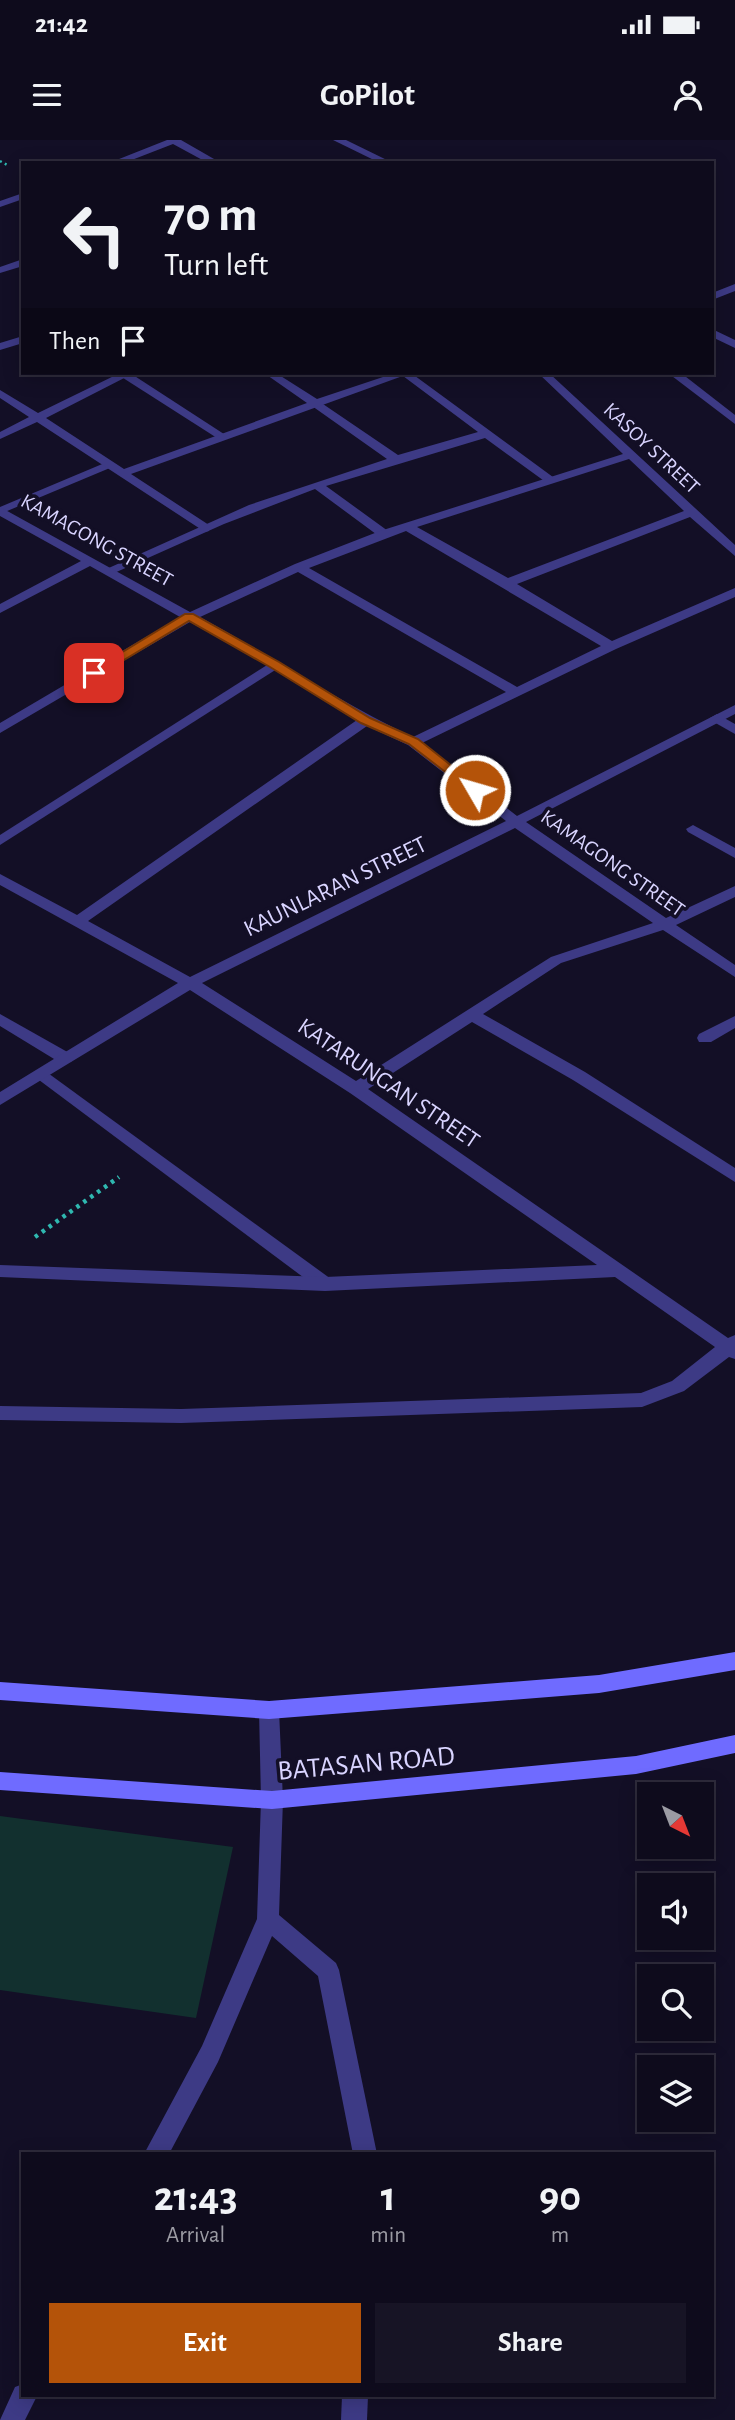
<!DOCTYPE html>
<html lang="en">
<head>
<meta charset="utf-8">
<style>
  body { margin:0; font-family:"Alegreya Sans",sans-serif; background:#171425; color:#f1f3f6; height:100vh; display:flex; flex-direction:column; font-size:26px; white-space:nowrap }
  * { box-sizing:border-box; margin:0 }
  p { font-size:23px; color:#9b9ba3 }
  .icon { flex:none; width:38px; height:38px; fill:none; stroke:currentColor; stroke-width:2; stroke-linecap:round; stroke-linejoin:round }
  .map { position:relative; flex:1; overflow:hidden }
  .side { position:absolute; left:21px; top:2012px; width:693px; height:245px; display:flex; flex-direction:column; background:#0e0b1c; border-radius:0px; box-shadow:0 4px 18px #0003,0 0 0 2px #2e2b3b }
  .side>* { flex:none }
  .top-card { position:absolute; left:21px; top:21px; width:693px; height:214px; border-radius:0px; box-shadow:0 4px 18px #0003,0 0 0 2px #2e2b3b; background:#0e0b1c; color:#f1f3f6; overflow:hidden }
  .needle { width:46px; rotate:138deg }
  .buttons { position:absolute; left:637px; top:1642px; display:grid; gap:14px }
  .buttons a { display:grid; place-items:center; width:77px; height:77px; border-radius:0px; background:#0e0b1c; box-shadow:0 4px 18px #0003,0 0 0 2px #2e2b3b; font-size:35px }
  .pin { position:absolute; display:grid; place-items:center; width:60px; height:60px; color:#fff; margin:-30px; border-radius:14px; box-shadow:0 4px 10px #0006 }
  .me { position:absolute; width:77px; margin:-38px; rotate:308deg; stroke-linejoin:round; filter:drop-shadow(0 0 5px #0008) }
  .turn { display:flex; align-items:center; gap:24px; height:147px; padding:0 28px; font-size:32px }
  .turn .icon { width:91px; height:91px; stroke-width:2.5 }
  .turn b { display:block; font-size:49px; line-height:60px }
  .then { display:flex; align-items:center; height:66px; padding:0 28px; background:#0003; gap:14px; font-size:26px }
  .eta { display:flex; justify-content:space-evenly; align-items:center; height:119px; text-align:center }
  .eta b { font-size:42px; font-weight:600; line-height:49px }
  .button { display:flex; gap:14px; margin-top:auto; padding:14px 28px }
  .button a { flex:1; height:80px; border-radius:0px; background:#b45309; color:#fff; font-size:28px; font-weight:600; line-height:80px; text-align:center }
  .button a+a { background:#171425; color:#f1f3f6 }
  .status { display:flex; justify-content:space-between; align-items:center; height:49px; padding:0 35px; background:#0e0b1c; direction:ltr }
  .status svg { height:19px; fill:currentColor }
  header { display:flex; justify-content:space-between; align-items:center; height:91px; padding:0 28px; background:#0e0b1c; font-size:32px; font-weight:600 }
  .map>svg:first-child { display:block }
</style>
</head>
<body>
<div class="status"><b>21:42</b><svg viewBox="0 0 49 12"><path d="M0 12V9h3v3zM5 12V6h3v6zM10 12V3h3v9zM15 12V0h3v12zM26 1h20v11H26zM47 4h2v5h-2z"/></svg></div>
<header><svg class="icon" aria-label="menu" viewBox="0 0 24 24"><path d="M4 6h16M4 12h16M4 18h16"/></svg>GoPilot<svg class="icon" aria-label="person" viewBox="0 0 24 24"><circle cx="12" cy="8" r="4"/><path d="M4 21q1-7 8-7t8 7"/></svg></header>
<div class="map">
<svg width="735" height="2280" viewBox="0 0 735 2280">
  <rect width="100%" height="100%" fill="#130f26"/>
  <path fill="#12302f" d="M0,1676L233,1707L196,1878L0,1850Z"/>
  <g fill="none" stroke-linecap="round" stroke-linejoin="round">
    <path stroke="#2fb8b0" stroke-width="2.5" stroke-dasharray="2 3.5" stroke-linecap="butt" d="M0,21L9,26"/>
    <path stroke="#2fb8b0" stroke-width="4.5" stroke-dasharray="3.5 5" stroke-linecap="butt" d="M35,1097L119,1037"/>
    <g fill="#3d3a85" fill-rule="evenodd">
      <path d="M119,233H130L227,296L217,298L120,236Z"/>
      <path d="M399,233H411L557,340L547,343L485,298L326,346L388,391V397H380L315,349L224,384L112,434L108,435L102,431L249,365L387,319L312,266V262H320L398,315L478,292Z"/>
      <path d="M107,322L117,325L0,374V367Z"/>
      <path d="M275,520L282,524L280,527L0,705V695Z"/>
      <path d="M717,574L735,584V594L712,581L710,578Z"/>
      <path d="M693,685L735,708V718L688,692L686,689Z"/>
      <path d="M0,874L71,914L73,918L71,922H59L0,886Z"/>
      <path d="M41,928L331,1139L334,1144L331,1149H319L35,937L33,933Z"/>
    </g>
    <g fill="#3d3a85" fill-rule="evenodd">
      <path d="M167,0H181L221,23H208L173,4L124,23H109Z"/>
      <path d="M333,0H346L393,23H380Z"/>
      <path d="M23,53V59L0,67V61Z"/>
      <path d="M23,119V126L0,133V127Z"/>
      <path d="M735,144V151L712,160V153Z"/>
      <path d="M712,189L735,200V208L712,197Z"/>
      <path d="M23,196V203L0,210V203Z"/>
      <path d="M120,233H134L46,278L124,329L307,263L264,233H276L317,259L395,233H411L131,334L209,385V391L205,392L37,282L0,299V292L29,277L0,258V250L38,273Z"/>
      <path d="M538,233H549L735,405V416L690,377L517,444L612,501L735,448V457L616,509L422,603L517,676L735,565V574L526,682L666,778L735,746V757L676,785L735,825V837L663,790L561,823L483,874L585,932L735,1028V1042L573,940L472,882L368,949L728,1198L735,1195V1219L729,1217L684,1251L642,1267L181,1283L0,1280V1266L181,1269L641,1253L672,1241L715,1207L615,1137L325,1151L0,1137V1125L325,1137L597,1125L350,953L190,850L0,965V952L178,843L0,745V734L77,775L357,580L270,527L190,482L0,593V583L180,477L90,426L0,473V464L81,421L0,376V367L190,472L295,424L380,391L623,314ZM629,319L684,371L508,438L417,387ZM406,391L601,506L517,547L309,428ZM298,432L506,552L413,597C339,562 271,516 200,477ZM367,586L408,605L506,681L190,837L88,781ZM515,688L653,783L551,817L356,941L202,843Z"/>
      <path d="M668,233H681L735,275V284Z"/>
      <path d="M735,876V888L711,902H699L697,898L699,894Z"/>
      <path d="M269,1561L276,1564L279,1570L283,1660L279,1775L336,1823L339,1830L377,2014H353L318,1836L272,1796L218,1922L169,2014H144L202,1906L257,1779L261,1660L259,1570L262,1564Z"/>
      <path d="M23,2244V2256H37L25,2280H0L15,2247Z"/>
      <path d="M342,2256H368L367,2280H341Z"/>
    </g>
    <g fill="#6f6bff" fill-rule="evenodd">
      <path d="M735,1512V1530L599,1553L269,1579L0,1560V1542L269,1561L599,1535Z"/>
      <path d="M735,1595V1613L636,1634L272,1669L0,1650V1632L272,1651L636,1616Z"/>
    </g>
  </g>
  <path fill="#b45309" stroke="#753606" stroke-width="2" d="M185,474H193L279,522L370,578L418,599L482,650L475,654L471,652L409,604L361,583L270,527L189,481L99,535L88,533Z"/>
  <g text-anchor="middle" stroke-width="7" stroke-linejoin="round" paint-order="stroke">
    <g font-size="21" fill="#d9d4ff" stroke="#130f26">
      <text transform="translate(652 308) rotate(43)" y="7">KASOY STREET</text>
      <text transform="translate(97 400) rotate(29)" y="7">KAMAGONG STREET</text>
      <text transform="translate(613 723) rotate(35)" y="7">KAMAGONG STREET</text>
    </g>
    <g font-size="24" fill="#d9d4ff" stroke="#130f26">
      <text transform="translate(335 746) rotate(-26)" y="8">KAUNLARAN STREET</text>
      <text transform="translate(389 943) rotate(34)" y="8">KATARUNGAN STREET</text>
    </g>
    <g font-size="28" fill="#d9d4ff" stroke="#130f26">
      <text transform="translate(366 1622) rotate(-5)" y="10">BATASAN ROAD</text>
    </g>
  </g>
</svg>
<div class="buttons">
<a><svg class="needle" viewBox="-14 -14 28 28"><path d="M0-13l5 13h-10z" fill="#e53935"/><path d="M0 13l5-13h-10z" fill="#9b9ba3"/></svg></a>
<a><svg class="icon" aria-label="sound" viewBox="0 0 24 24"><path d="M4 9h4l5-4v14l-5-4H4zM17 9q2 3 0 6"/></svg></a>
<a><svg class="icon" aria-label="search" viewBox="0 0 24 24"><circle cx="10" cy="10" r="6"/><path d="M15 15l6 6"/></svg></a>
<a><svg class="icon" aria-label="layers" viewBox="0 0 24 24"><path d="M12 4l9 5-9 5-9-5zM3 14l9 5 9-5"/></svg></a>
</div>
<div class="pin" style="left:94px;top:533px;background:#d93025"><svg class="icon" aria-label="arrive" viewBox="0 0 24 24"><path d="M6 21V4h12l-3 4 3 4H6"/></svg></div>
<svg class="me" style="left:475px;top:650px" viewBox="-20 -20 40 40"><circle r="17" fill="#b45309" stroke="#fff" stroke-width="3"/><path d="M0-11L8 9 0 5-8 9z" fill="#fff"/></svg>
<div class="top-card">
<div class="turn"><svg class="icon" aria-label="left" viewBox="0 0 24 24"><path d="M17 20v-9H6M10 6l-5 5 5 5"/></svg><div><b>70 m</b>Turn left</div></div>
<div class="then">Then<svg class="icon" aria-label="arrive" viewBox="0 0 24 24"><path d="M6 21V4h12l-3 4 3 4H6"/></svg></div>
</div>
<section class="side">
<div class="eta">
<div><b>21:43</b><p>Arrival</p></div>
<div><b>1</b><p>min</p></div>
<div><b>90</b><p>m</p></div>
</div>
<div class="button"><a>Exit</a><a>Share</a></div>
</section>
</div>
</body>
</html>
